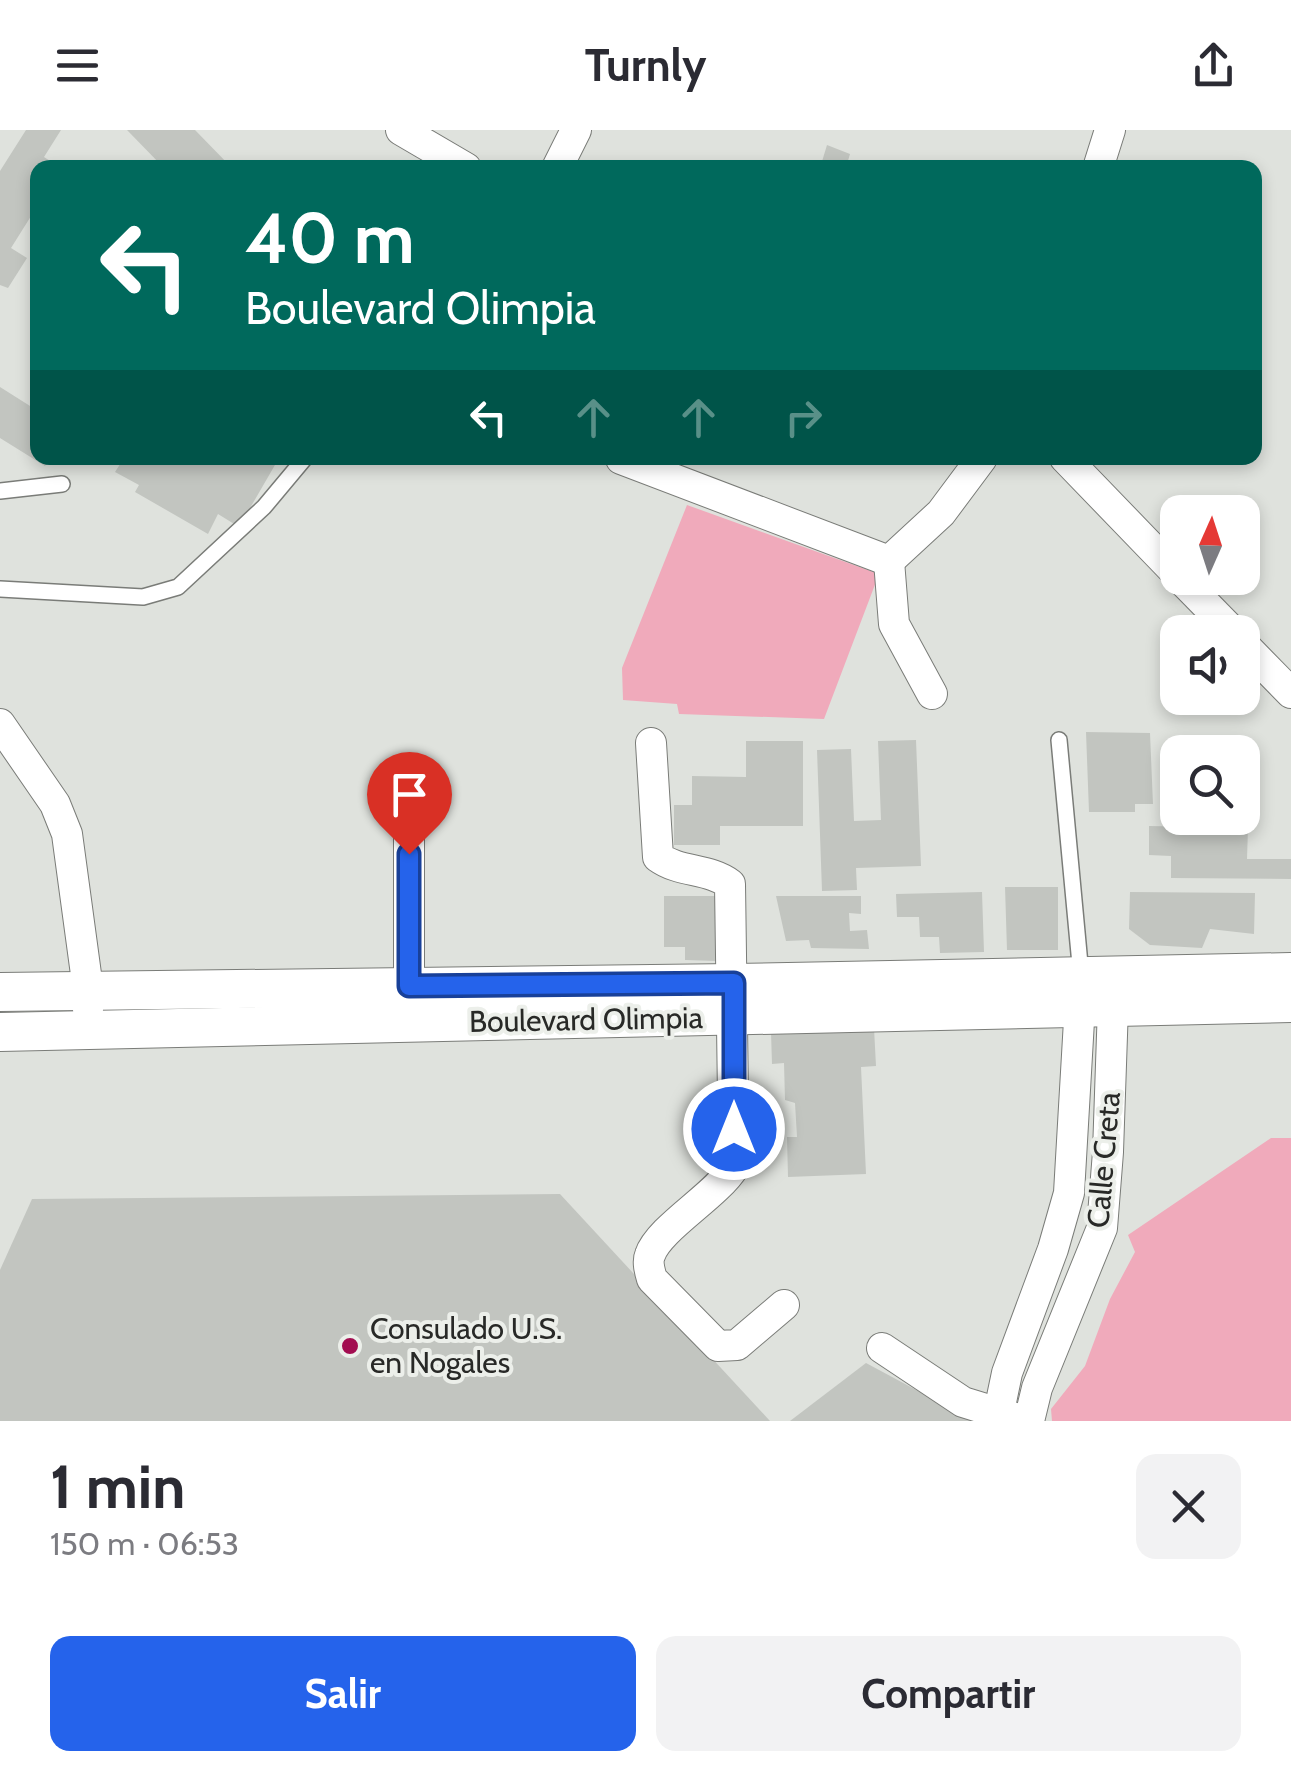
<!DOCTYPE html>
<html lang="es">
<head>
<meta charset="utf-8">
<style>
  body { margin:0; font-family:Cabin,sans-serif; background:#f2f2f3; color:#2b2b33; height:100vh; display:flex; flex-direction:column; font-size:38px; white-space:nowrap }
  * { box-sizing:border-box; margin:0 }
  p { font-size:32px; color:#7c7c81 }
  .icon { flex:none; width:55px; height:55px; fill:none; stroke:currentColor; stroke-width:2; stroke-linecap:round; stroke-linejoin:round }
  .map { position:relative; height:1291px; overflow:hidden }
  .sheet { display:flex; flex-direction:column; background:#fff; flex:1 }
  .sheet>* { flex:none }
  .hud { position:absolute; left:30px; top:30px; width:1232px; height:305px; border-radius:20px; box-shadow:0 5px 15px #0003; background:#00695c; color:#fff; overflow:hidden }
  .needle { width:65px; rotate:3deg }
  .tools { position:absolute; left:1160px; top:365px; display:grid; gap:20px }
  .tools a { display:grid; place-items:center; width:100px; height:100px; border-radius:20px; background:#fff; box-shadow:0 5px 15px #0003; font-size:50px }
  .pin { position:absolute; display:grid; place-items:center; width:85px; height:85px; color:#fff; margin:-102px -42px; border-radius:50% 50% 50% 0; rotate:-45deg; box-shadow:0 0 10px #0007 }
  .pin .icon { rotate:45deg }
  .me { position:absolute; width:110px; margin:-55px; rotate:0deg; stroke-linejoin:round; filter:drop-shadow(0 0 8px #0008) }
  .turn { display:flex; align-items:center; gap:35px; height:210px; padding:0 50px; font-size:45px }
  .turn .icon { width:130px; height:130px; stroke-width:2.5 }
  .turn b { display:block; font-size:70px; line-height:85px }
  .lanes { display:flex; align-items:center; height:95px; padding:0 50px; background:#0003; justify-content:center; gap:50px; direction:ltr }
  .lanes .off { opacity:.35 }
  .round { display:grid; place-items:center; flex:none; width:105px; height:105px; border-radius:20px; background:#f2f2f3 }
  .overview { display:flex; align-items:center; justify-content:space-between; height:170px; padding:0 50px }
  h1 { font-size:60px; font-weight:700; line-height:75px }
  .button { display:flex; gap:20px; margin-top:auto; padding:20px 50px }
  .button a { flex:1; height:115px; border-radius:20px; background:#2563eb; color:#fff; font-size:40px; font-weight:700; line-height:115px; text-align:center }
  .button a+a { background:#f2f2f3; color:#2b2b33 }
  header { display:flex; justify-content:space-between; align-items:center; height:130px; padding:0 50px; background:#fff; font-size:45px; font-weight:700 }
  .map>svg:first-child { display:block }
</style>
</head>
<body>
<header><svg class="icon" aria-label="menu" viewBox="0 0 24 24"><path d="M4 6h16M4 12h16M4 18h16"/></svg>Turnly<svg class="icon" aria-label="share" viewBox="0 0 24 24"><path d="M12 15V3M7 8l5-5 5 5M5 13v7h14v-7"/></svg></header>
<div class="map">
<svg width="1291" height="1291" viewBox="0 0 1291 1291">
  <rect width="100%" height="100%" fill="#dfe2dd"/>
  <g fill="#f0aabb">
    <path d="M687,375L879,444L824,589L679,584L677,574L623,570L622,538Z"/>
    <path d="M1271,1008H1291V1291H1052L1051,1279L1085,1236L1110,1169L1135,1122L1128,1105Z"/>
  </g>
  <g fill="#c2c5c0">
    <path d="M26,0H61L44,27L61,38H38V75L11,118L27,128L8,158L0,155V41Z"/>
    <path d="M127,0H195L232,38H164Z"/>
    <path d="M827,15L850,24L847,34L856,38H820Z"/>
    <path d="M0,257L38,281V328H50L45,336L0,308Z"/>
    <path d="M124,328H279L239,397L218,384L208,404L135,362L139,355L115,342Z"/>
    <path d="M1086,602L1150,603L1153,674H1135V682H1089Z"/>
    <path d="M916,610L921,736L856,738L857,760L822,761L817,620L851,619L854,691L881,690L878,611Z"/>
    <path d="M746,611H803V696H720V715H674V675H692V646L746,647Z"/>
    <path d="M1149,696L1248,698L1247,729H1291V749L1171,748V726L1149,725Z"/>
    <path d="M1005,757H1058V820H1007Z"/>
    <path d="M982,762L984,822L940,823L939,807H920L919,787H897L896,764Z"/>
    <path d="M1130,762L1255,763L1254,804L1210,799L1202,818L1150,815L1129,799Z"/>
    <path d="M664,766H717V831L685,830V817H664Z"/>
    <path d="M776,766H861V784L849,783L850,801L867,800L869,819L811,818L809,810L786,811Z"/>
    <path d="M874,898L876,936L861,937L866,1044L788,1047L787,1007H797L795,973L785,970L784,933L772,934L771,902Z"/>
    <path d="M560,1064L770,1291H0V1140L32,1069Z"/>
    <path d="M866,1233L974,1291H790Z"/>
  </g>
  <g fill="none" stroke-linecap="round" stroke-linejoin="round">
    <g stroke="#7a7c78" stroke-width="18">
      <g id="service">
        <path d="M0,361L62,354"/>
        <path d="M0,459L143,467L178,457L264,377L305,328"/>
        <path d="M1059,610L1081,845"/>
      </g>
    </g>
    <g stroke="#7a7c78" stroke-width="32">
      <g id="minor">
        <path d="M401,0L466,38"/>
        <path d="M557,38L576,0"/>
        <path d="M1098,38L1110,0"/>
        <path d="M1065,328L1178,445"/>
        <path d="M621,329L889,431L941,383L982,328"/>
        <path d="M889,431L894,494L932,564"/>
        <path d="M1180,448L1233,502"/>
        <path d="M1242,513L1291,563"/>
        <path d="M0,594L55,674L67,704L88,859V880"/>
        <path d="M651,613L658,727C680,743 709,738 730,754L734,1037C716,1066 659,1098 650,1125C647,1132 650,1142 652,1149L718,1216L737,1215L784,1175"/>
        <path d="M409,692V879"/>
        <path d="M882,1218L963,1272L1015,1288"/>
        <path d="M997,1291L1007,1243L1053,1119L1069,1063L1081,856"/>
        <path d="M1029,1291L1037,1258L1102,1098L1108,1022L1113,876"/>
      </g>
    </g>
    <g stroke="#7a7c78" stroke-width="40">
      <g id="tertiary">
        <path d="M0,862L734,853L1291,842"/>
        <path d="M0,902L1291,873"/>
      </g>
    </g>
    <use href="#service" stroke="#fff" stroke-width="15"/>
    <use href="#minor" stroke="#fff" stroke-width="30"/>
    <use href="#tertiary" stroke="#fff" stroke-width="38"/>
  </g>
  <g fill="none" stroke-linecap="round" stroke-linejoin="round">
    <g stroke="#184099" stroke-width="25">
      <path id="route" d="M409,724V856L734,853V999"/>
    </g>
    <use href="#route" stroke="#2563eb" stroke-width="18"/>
  </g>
  <circle fill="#a20d50" stroke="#ecefea" stroke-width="4" cx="350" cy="1216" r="10"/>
  <g text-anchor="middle" stroke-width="8" stroke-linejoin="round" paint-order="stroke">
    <g font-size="30" fill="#282927" stroke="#ecefea">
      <text transform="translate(586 890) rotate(-1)" y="10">Boulevard Olimpia</text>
      <text transform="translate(1104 1030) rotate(-85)" y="10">Calle Creta</text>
    </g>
    <g font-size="30" fill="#282927" stroke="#ecefea" text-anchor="start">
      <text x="370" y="1209">Consulado U.S.<tspan x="370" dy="34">en Nogales</tspan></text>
    </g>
  </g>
</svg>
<div class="tools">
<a><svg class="needle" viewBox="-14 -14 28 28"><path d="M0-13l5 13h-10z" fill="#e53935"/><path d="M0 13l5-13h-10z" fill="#7c7c81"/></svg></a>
<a><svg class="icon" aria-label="sound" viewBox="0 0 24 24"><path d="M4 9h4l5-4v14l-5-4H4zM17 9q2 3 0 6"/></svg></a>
<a><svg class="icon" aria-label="search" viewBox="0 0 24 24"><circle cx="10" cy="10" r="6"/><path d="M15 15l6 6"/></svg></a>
</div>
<div class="pin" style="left:409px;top:724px;background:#d93025"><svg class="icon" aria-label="arrive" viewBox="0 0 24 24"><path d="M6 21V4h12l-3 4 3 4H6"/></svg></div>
<svg class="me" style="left:734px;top:999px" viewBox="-20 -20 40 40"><circle r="17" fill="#2563eb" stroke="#fff" stroke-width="3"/><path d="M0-11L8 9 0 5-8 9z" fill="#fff"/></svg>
<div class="hud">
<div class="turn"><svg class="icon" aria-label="left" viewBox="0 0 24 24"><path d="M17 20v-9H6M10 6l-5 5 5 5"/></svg><div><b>40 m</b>Boulevard Olimpia</div></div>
<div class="lanes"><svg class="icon" aria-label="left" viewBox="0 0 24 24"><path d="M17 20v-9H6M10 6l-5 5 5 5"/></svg><svg class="icon off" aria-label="ahead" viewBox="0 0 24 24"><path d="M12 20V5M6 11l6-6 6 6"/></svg><svg class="icon off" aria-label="ahead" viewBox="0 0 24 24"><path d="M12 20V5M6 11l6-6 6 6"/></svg><svg class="icon off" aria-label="right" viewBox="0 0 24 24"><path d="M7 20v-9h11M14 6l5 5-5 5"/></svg></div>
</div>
</div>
<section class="sheet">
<div class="overview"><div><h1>1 min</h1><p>150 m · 06:53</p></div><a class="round"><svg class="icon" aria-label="close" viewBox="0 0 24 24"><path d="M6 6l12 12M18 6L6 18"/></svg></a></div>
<div class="button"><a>Salir</a><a>Compartir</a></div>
</section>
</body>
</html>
